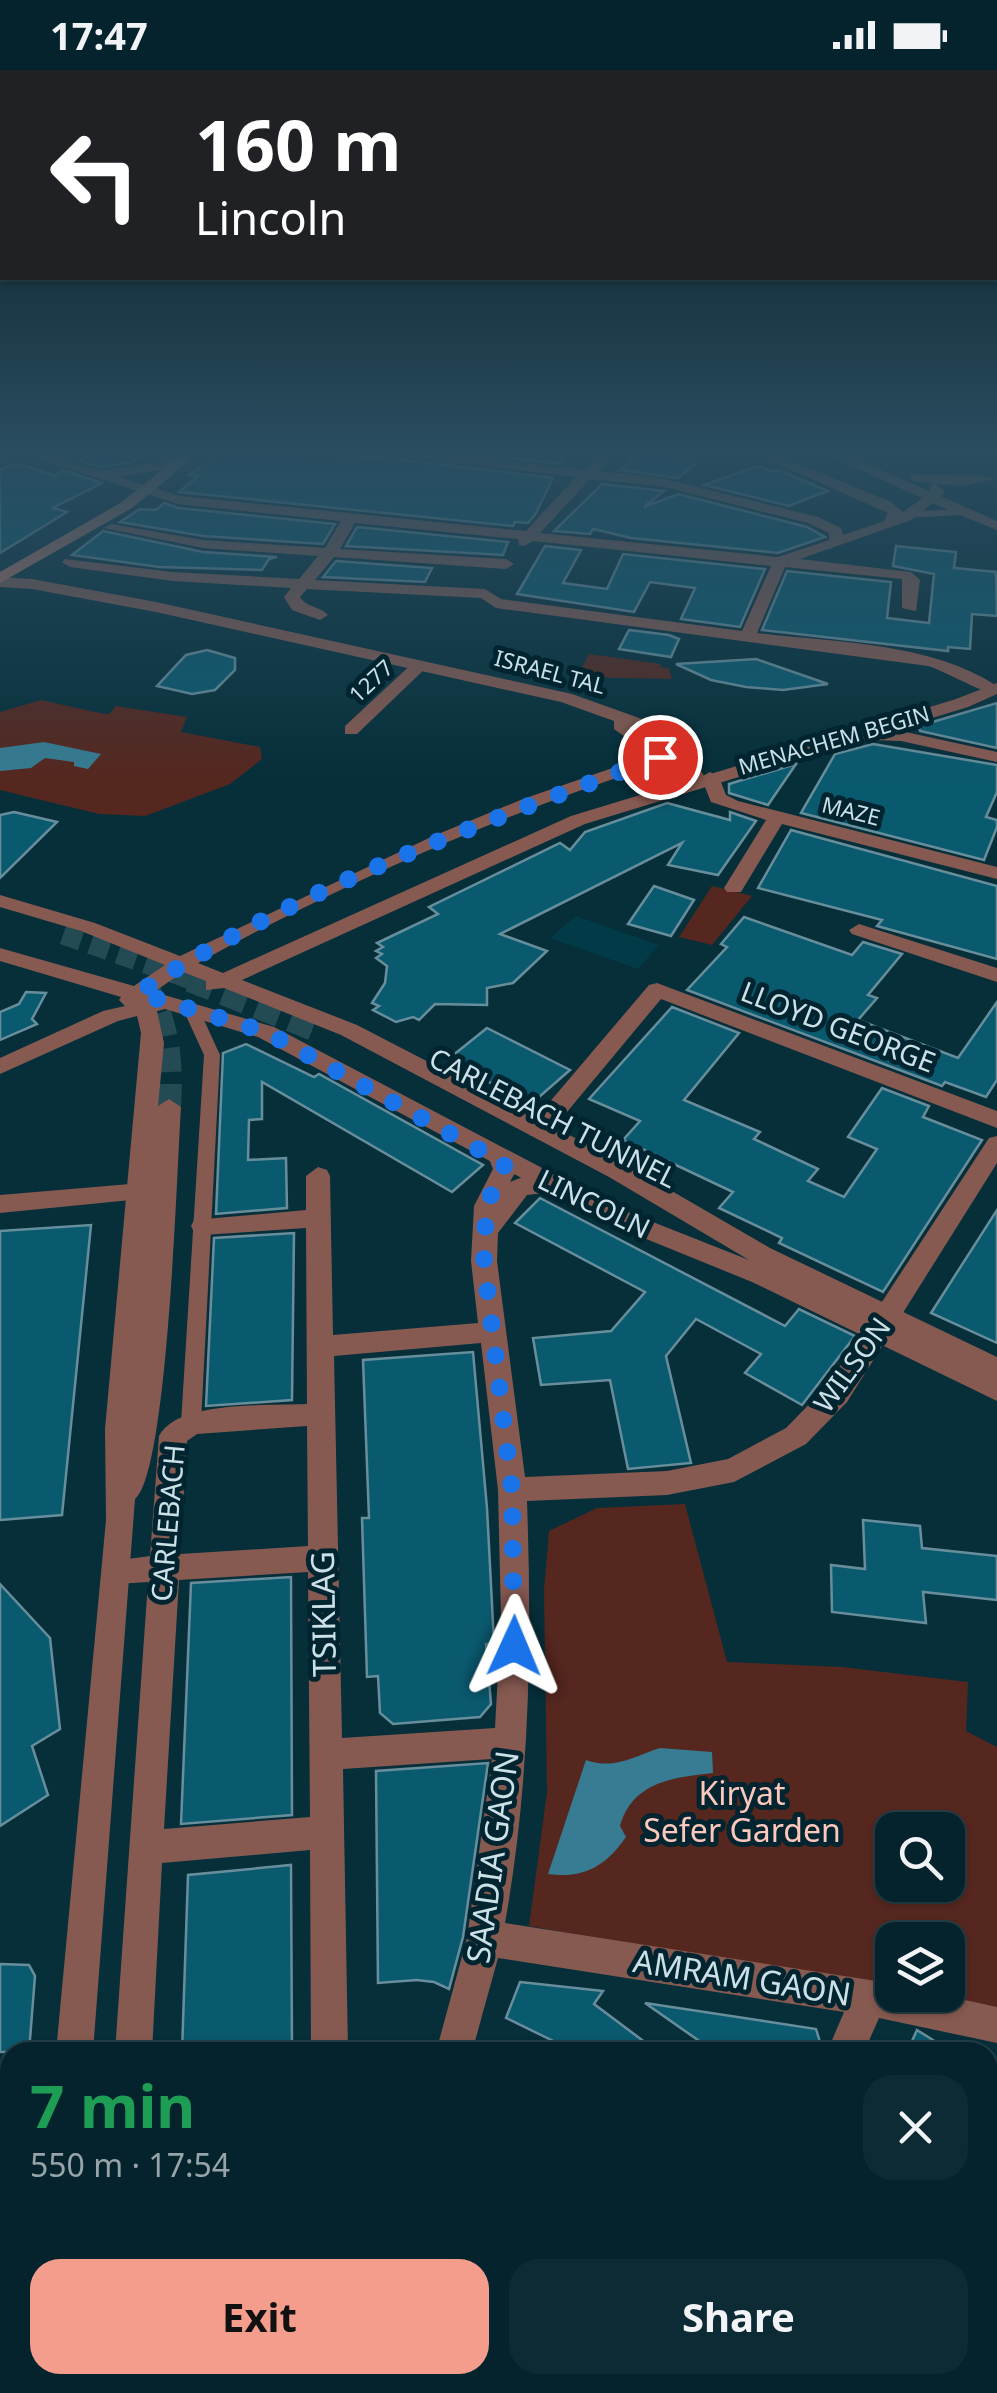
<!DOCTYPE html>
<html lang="en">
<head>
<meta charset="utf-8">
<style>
  body { margin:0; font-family:"Noto Sans",sans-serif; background:#0d2b34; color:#f1f3f6; height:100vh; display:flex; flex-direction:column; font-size:38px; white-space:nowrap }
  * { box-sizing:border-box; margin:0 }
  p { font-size:32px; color:#97a4a9 }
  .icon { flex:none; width:55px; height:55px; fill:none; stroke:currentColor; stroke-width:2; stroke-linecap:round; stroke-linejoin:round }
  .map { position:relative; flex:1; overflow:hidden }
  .side { position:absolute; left:0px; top:1972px; width:998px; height:352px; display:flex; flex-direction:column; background:#04232c; border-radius:30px 30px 0 0; box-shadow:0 2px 8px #0004,0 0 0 2px #254048 }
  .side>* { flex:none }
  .guide { position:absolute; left:0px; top:0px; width:998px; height:210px; box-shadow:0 2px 8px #0004,0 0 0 2px #254048; background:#202124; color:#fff; overflow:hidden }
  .controls { position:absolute; left:875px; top:1742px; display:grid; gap:20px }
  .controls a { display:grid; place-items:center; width:90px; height:90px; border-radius:20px; background:#04232c; box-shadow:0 2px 8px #0004,0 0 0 2px #254048; font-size:50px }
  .pin { position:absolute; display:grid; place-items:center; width:85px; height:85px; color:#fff; margin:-42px; border:5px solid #fff; border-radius:50%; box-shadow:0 2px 10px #0007 }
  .me { position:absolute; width:110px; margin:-55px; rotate:1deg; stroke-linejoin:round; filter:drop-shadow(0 0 8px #0008) }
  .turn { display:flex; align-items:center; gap:35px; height:210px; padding:0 30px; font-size:45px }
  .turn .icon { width:130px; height:130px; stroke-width:2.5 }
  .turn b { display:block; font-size:70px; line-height:85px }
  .round { display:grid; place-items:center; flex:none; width:105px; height:105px; border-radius:30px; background:#0d2b34 }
  .headline { display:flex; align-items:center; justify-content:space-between; height:170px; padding:0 30px }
  h1 { font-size:60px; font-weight:700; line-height:75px; color:#1e9e55 }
  .primary-button { display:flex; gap:20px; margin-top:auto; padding:20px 30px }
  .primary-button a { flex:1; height:115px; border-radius:30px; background:#f49d8c; color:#111; font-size:40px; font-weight:700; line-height:115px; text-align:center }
  .primary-button a+a { background:#0d2b34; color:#f1f3f6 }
  .status { display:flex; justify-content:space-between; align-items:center; height:70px; padding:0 50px; background:#04232c; direction:ltr }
  .status svg { height:28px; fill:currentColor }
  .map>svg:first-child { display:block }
</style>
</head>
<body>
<div class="status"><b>17:47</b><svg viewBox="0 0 49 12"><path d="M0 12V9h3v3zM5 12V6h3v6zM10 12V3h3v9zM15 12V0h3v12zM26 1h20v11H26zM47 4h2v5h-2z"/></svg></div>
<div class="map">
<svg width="997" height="2323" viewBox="0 0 997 2323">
  <rect width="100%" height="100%" fill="#062f3a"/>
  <path fill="#033a48" d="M576,846L659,875L638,899L550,868Z"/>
  <g fill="#55271f" fill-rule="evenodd">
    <path d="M589,584L661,594L660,597L669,598L672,609L577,607Z"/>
    <path d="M41,630L100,643L109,644L116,636L187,647L181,662L260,677L262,689L230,714L145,746L99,744L0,720V642Z"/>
    <path d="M712,816L752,826L712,875L679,867Z"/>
    <path d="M685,1434L727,1592L842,1597L968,1612L966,1661L997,1677V1941L917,1925H948V1870H892V1920L529,1856L547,1722L544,1520L549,1461L597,1438ZM892,1760H948V1815H892Z"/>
  </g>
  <g fill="#377c92">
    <path d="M44,672L101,684L88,699L74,696V692L45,688L31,698L0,701V678Z"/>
    <path d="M660,1678L712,1682L713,1703C674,1707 632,1712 620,1756L626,1767C606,1796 584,1809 548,1804L586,1690C615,1700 632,1687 660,1678Z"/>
  </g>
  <g fill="#0a5a6f" stroke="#688e9c" stroke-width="2.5">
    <path d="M89,383H145L132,392L101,397L79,390Z"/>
    <path d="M221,383L387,388L553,408L535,445L528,453L515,452L513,456L179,422L198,406L189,405Z"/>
    <path d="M465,383H565L560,394Z"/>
    <path d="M642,383H658L698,392L678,408L620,400Z"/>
    <path d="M16,393L55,406L63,400L102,413L53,438L67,442L0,483V400Z"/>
    <path d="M758,396L773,402L779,400L828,421L789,436L704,415Z"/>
    <path d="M602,414L664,421L644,437L678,424L807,457L825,467L778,483L631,468L593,459L590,464L554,461Z"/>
    <path d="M164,433L178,438L335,454L323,474L203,466L120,452L140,439L156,440Z"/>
    <path d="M357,457L508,472L503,485L346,476Z"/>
    <path d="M103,461L203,482L277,487L269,489L262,500L159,497L72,485Z"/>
    <path d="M545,476L581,480L563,513L607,519L623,484L765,499L740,557L681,549L695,518L650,512L634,542L517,524Z"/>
    <path d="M896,476L956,482L954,498L996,502L997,546L972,544L970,579L948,577V581L762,560L787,501L891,512L887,548L929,553L934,504L893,496Z"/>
    <path d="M336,491L432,498L425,512L323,507Z"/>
    <path d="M629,560L669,565L679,569L671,587L619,579Z"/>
    <path d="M207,580L235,588V600L215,620L192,624L157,616L186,585Z"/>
    <path d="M756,589L828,614L783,620L746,617L711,610L676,594Z"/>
    <path d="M997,633V678L920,661L919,656Z"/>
    <path d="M873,674L997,695V722L986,747L997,750V757L984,790L801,743L835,684Z"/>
    <path d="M796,694L768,735L729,723V714Z"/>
    <path d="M667,733L730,750V742L756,751L718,805L668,795L682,773L500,864L547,881L513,913L487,918V935L435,934L419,950L413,947L396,952L373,940L379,936L372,933L385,913L387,896L376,888L382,884L376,881L383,877L377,873L438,844L429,837L560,773L570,780L585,762Z"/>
    <path d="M14,742L57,752L0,808V745Z"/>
    <path d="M791,760L997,816V889L877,856L882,850L758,818Z"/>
    <path d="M654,816L694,830L671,866L628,854Z"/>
    <path d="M744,847L852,885L863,872L902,884L868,925L877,928L858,950L958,988L997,932V1010L986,1027L945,1012L942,1016L687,920L727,877L721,874Z"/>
    <path d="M26,922L46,923L32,949L37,954L0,970V942L19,934Z"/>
    <path d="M672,937L739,963L684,1030L760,1062L754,1069L818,1099L808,1111L844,1127L877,1079L848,1067L882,1018L929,1036L923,1047L982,1070L883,1222L779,1173L782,1168L719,1138L733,1122L623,1070L640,1051L589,1029Z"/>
    <path d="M487,958L570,1000L531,1034L447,990Z"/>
    <path d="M246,974L314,1007L319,1004L483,1095L452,1122L262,1012V1049L249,1050L248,1090L286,1088L287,1138L216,1144L223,983Z"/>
    <path d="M540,1128L785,1256L799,1239L855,1266L802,1335L745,1303L761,1284L696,1249L666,1286L691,1393L628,1399L610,1310L541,1315L533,1268L611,1261L645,1222L515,1153Z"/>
    <path d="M997,1140V1273L931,1243Z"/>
    <path d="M91,1155L62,1445L0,1450V1161Z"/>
    <path d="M294,1163L292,1330L206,1336L214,1168Z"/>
    <path d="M473,1282L487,1438L494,1573L486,1574L491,1634L480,1647L393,1654L380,1643L378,1606L367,1607L362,1448H369L363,1290Z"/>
    <path d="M863,1450L920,1456L922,1478L997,1486V1530L923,1522L926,1553L832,1542L831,1495L865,1499Z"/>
    <path d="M291,1507L292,1745L181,1754L191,1513Z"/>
    <path d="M0,1514L50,1568L60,1659L32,1676L48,1725L0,1756Z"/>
    <path d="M488,1693L463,1867L449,1919L434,1912L417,1910L378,1913L376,1701Z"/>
    <path d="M291,1795L292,1982H182L188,1805Z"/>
    <path d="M0,1894L29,1895L35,1906L29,1982H0Z"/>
    <path d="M520,1912L603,1921L594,1934L658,1982H576L506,1948Z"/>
    <path d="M645,1933L816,1959L823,1982H715Z"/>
    <path d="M917,1960L952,1982H907Z"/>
  </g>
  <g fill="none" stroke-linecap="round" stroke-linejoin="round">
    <path stroke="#244a54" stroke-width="19" stroke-dasharray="19 10" stroke-linecap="butt" d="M63,865L197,912"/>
    <g stroke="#244a54" stroke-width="24" stroke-dasharray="24 12" stroke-linecap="butt">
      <path d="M190,910L319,961"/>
      <path d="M143,911C168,951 172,991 169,1037"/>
    </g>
    <g fill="#875a51" fill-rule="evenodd">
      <path d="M190,932L198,937L220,985L201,1353L198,1359L191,1361L184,1359L181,1353L204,985L182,937Z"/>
      <path d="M146,2315H176L180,2323H150Z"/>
    </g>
    <g fill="#875a51" fill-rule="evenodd">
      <path d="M19,383L0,393V384Z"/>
      <path d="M21,383H43L101,401L183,388L188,389V395L118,407L180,426L526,461L576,407L378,383H427L584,400L603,383H619L598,401L661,408L818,447L841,458L843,465L884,451L888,443L753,383H772L891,432L903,442L931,422L929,417L936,413L945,423L911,450L800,489L911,502L920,510L916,541L902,538V509L785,497L757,563C836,573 929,572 997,616V624C986,625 945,601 928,596L496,538L481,528L307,519L300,527C307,538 320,536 328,545L320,550L292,540L284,527L291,518L173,511L70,497L62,492L65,489L173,502L299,509L318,486L203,478L104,458L111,454L203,470L325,478L341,451L178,434ZM590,409L661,416L808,453L829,463V470L778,487L540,463ZM355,453L518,469L519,475L524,476L533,471L771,496L742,561L501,529L485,519L315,510L334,487L506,499L514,494L506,489L340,479Z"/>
      <path d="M416,590L430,594L357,664H345V656Z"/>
      <path d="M850,660L901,661L997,682V692L901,671L844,669L841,665Z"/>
      <path d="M710,702L719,707L726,725L738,731L997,797V809L782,754L741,822H727L724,818L766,750L711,732L701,707Z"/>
      <path d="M859,854L997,898V912L852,864L849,860Z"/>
      <path d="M657,913L997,1041V1058L661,929L547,1066H531L527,1060L531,1054L649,915Z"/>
      <path d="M997,1066V1093L847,1332L806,1374L734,1412L667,1425L527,1431C532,1573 530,1714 505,1853L870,1910L892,1915V1925H942L997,1937V1973L879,1948L864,1982H827L844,1942L498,1888L472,1982H436L467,1868L492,1689L343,1699L348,1982H311L310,1780L162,1793L152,1982H115L148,1512L117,1514L106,1510L102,1501L106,1492L150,1486L159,1366C177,1330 270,1336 307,1334L306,1158L203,1165L194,1162L191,1156L194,1150L306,1140V1106L318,1097L327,1100L330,1106L333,1265L478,1253L471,1191L474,1136L493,1099L489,1089L501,1081L509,1083L517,1099L510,1112L520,1108L561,1109L564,1115L561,1121L527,1125L498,1163L497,1191L525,1407L667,1401L728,1389L786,1358L827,1316L989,1068ZM481,1273L498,1420L501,1547L495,1658L342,1668L334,1286ZM307,1356L308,1476L180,1484L187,1371L197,1364ZM308,1502L310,1747L164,1759L179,1510Z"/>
      <path d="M142,1113L151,1116L154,1122L151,1128L0,1143V1125Z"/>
      <path d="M90,2315H132L131,2323H89Z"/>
      <path d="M673,2315H716L713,2323H670Z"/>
    </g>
    <g fill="#875a51" fill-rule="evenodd">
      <path d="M824,383H843L997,451V460L960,445L904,448V442L909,441L948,440Z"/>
      <path d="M916,404C932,405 986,404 995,409L963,416L911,411V405Z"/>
      <path d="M0,507L32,509L156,532L572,624L670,659L687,677L704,706L956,629L997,613V624L968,637L585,754L242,910L357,955L627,1095L770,1178L997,1287V1331L752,1212L602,1151L258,967L165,939L157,941L164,973L158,1036L169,1029L181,1037C177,1096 168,1403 135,1429L93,1982H56L106,1450L105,1359L141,963L137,946L118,951L0,1004V988L103,941L125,936L119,930L121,927L0,891V878L134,916L165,895L81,861L0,837V825L95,853L180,886L431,767L523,729L650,685L614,659V651L561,632L156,542L32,519L0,517ZM638,660L658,667L669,679L666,680ZM661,693L686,711L571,746L223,903L198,893C344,812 502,744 661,693ZM183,902L206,911V920L224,918L341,965L609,1107L749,1190L620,1139L274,957L154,922Z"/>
      <rect x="28" y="2315" width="42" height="8"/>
    </g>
    <path fill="#bb7466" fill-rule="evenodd" d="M183,383H199L132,438L0,513V502L122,432Z"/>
  </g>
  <linearGradient id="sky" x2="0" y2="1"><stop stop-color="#031a20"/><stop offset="0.54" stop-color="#2a4d60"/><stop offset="1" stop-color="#2a4d60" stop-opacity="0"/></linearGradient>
  <rect width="997" height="709" fill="url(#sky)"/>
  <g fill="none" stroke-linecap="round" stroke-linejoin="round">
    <path stroke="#1a73e8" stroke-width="18" stroke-dasharray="0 32.4" d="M514,1576L512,1420L484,1192L486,1136L505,1094L266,962L138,923C298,817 481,754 660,687"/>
  </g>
  <g text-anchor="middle" stroke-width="10" stroke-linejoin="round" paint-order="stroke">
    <g font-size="22" fill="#cce0e7" stroke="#002530">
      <text transform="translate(550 602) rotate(15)" y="8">ISRAEL TAL</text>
      <text transform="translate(371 611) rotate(-43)" y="8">1277</text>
      <text transform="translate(834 670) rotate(-16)" y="8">MENACHEM BEGIN</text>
      <text transform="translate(851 741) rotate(14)" y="8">MAZE</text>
    </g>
    <g font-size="28" fill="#cce0e7" stroke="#002530">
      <text transform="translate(838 957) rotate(21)" y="10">LLOYD GEORGE</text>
      <text transform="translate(553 1048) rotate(27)" y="10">CARLEBACH TUNNEL</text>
      <text transform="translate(594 1134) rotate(26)" y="10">LINCOLN</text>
      <text transform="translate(852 1295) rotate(-54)" y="10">WILSON</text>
      <text transform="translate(168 1453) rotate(-85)" y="10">CARLEBACH</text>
    </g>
    <g font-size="32" fill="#cce0e7" stroke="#002530">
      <text transform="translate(324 1544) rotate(-91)" y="11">TSIKLAG</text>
      <text transform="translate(493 1787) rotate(-82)" y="11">SAADIA GAON</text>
      <text transform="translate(742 1908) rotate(9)" y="11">AMRAM GAON</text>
    </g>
    <g font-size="32" fill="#fdc7bc" stroke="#002530">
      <text x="742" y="1735">Kiryat<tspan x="742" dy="37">Sefer Garden</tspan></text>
    </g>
  </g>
</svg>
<div class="controls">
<a><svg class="icon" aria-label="search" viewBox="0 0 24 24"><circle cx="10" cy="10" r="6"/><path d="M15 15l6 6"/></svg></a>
<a><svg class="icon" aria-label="layers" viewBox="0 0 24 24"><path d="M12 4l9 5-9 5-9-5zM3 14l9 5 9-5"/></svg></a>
</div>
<div class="pin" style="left:660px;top:687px;background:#d93025"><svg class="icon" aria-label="arrive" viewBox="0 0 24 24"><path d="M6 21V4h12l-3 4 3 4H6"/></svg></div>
<svg class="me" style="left:514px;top:1576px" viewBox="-20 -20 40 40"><path d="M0-17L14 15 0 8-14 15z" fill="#1a73e8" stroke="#fff" stroke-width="4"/></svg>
<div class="guide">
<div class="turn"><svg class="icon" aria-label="left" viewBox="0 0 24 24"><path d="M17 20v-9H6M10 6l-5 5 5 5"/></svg><div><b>160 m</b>Lincoln</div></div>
</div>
<section class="side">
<div class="headline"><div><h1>7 min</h1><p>550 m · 17:54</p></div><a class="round"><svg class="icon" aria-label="close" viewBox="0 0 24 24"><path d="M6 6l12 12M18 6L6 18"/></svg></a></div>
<div class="primary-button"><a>Exit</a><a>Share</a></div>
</section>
</div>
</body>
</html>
